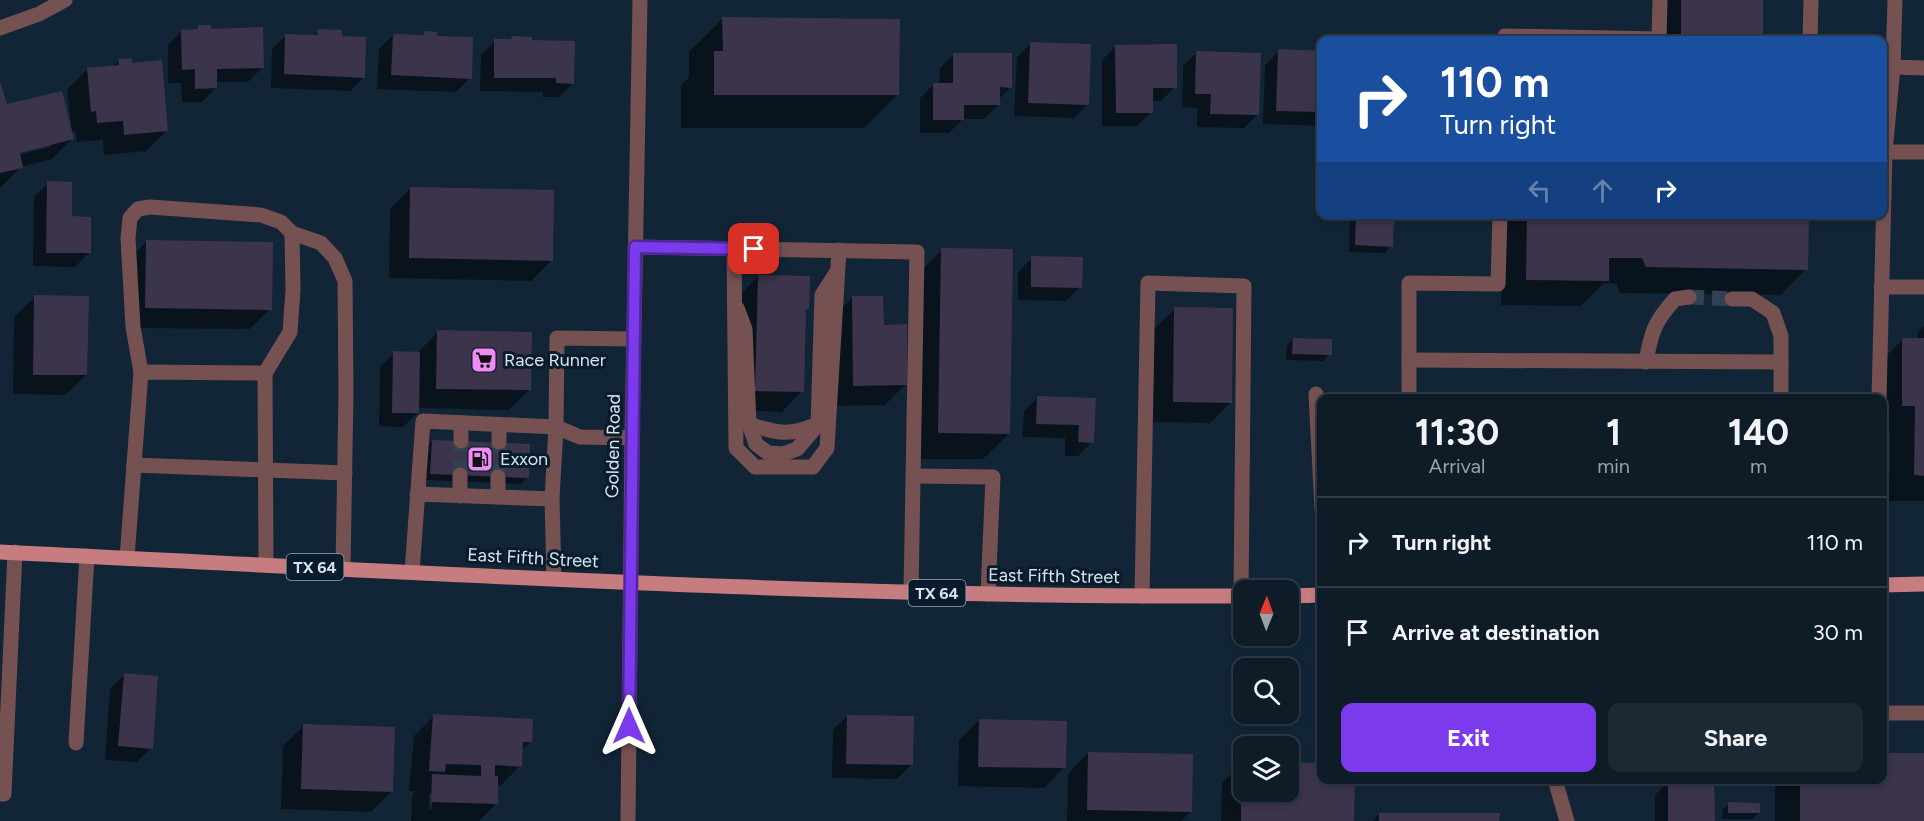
<!DOCTYPE html>
<html lang="en">
<head>
<meta charset="utf-8">
<style>
  body { margin:0; font-family:Figtree,sans-serif; background:#1c2934; color:#f1f3f6; height:100vh; display:flex; flex-direction:column; font-size:22px; white-space:nowrap }
  * { box-sizing:border-box; margin:0 }
  p { font-size:20px; color:#9ba1a8 }
  .icon { flex:none; width:33px; height:33px; fill:none; stroke:currentColor; stroke-width:2; stroke-linecap:round; stroke-linejoin:round }
  .map { position:relative; flex:1; overflow:hidden }
  .details { position:absolute; left:1317px; top:394px; width:570px; height:390px; display:flex; flex-direction:column; background:#0e1c28; border-radius:12px; box-shadow:0 3px 9px #0003,0 0 0 2px #2e3a45 }
  .details>* { flex:none }
  .top-card { position:absolute; left:1317px; top:36px; width:570px; height:183px; border-radius:12px; box-shadow:0 3px 9px #0003,0 0 0 2px #2e3a45; background:#1a4fa0; color:#fff; overflow:hidden }
  .needle { width:39px; rotate:1deg }
  .tools { position:absolute; left:1233px; top:580px; display:grid; gap:12px }
  .tools a { display:grid; place-items:center; width:66px; height:66px; border-radius:12px; background:#0e1c28; box-shadow:0 3px 9px #0003,0 0 0 2px #2e3a45; font-size:30px }
  .pin { position:absolute; display:grid; place-items:center; width:51px; height:51px; color:#fff; margin:-26px; border-radius:12px; box-shadow:0 3px 9px #0006 }
  .me { position:absolute; width:66px; margin:-33px; rotate:0deg; stroke-linejoin:round; filter:drop-shadow(0 0 4px #0008) }
  .turn { display:flex; align-items:center; gap:21px; height:126px; padding:0 24px; font-size:27px }
  .turn .icon { width:78px; height:78px; stroke-width:2.5 }
  .turn b { display:block; font-size:42px; line-height:51px }
  .lanes { display:flex; align-items:center; height:57px; padding:0 24px; background:#0003; justify-content:center; gap:30px; direction:ltr }
  .lanes .off { opacity:.35 }
  .eta { display:flex; justify-content:space-evenly; align-items:center; height:102px; text-align:center }
  .eta b { font-size:36px; font-weight:700; line-height:42px }
  .cta { display:flex; gap:12px; margin-top:auto; padding:12px 24px }
  .cta a { flex:1; height:69px; border-radius:12px; background:#7c3aed; color:#fff; font-size:24px; font-weight:700; line-height:69px; text-align:center }
  .cta a+a { background:#1c2934; color:#f1f3f6 }
  ul { padding:0; list-style:none }
  li { display:flex; align-items:center; gap:18px; height:90px; padding:0 24px; border-top:2px solid #2e3a45 }
  li div { flex:1 }
  li b { display:block; font-size:22px }
  li em { font-style:normal }
  .map>svg:first-child { display:block }
</style>
</head>
<body>
<div class="map">
<svg width="1924" height="821" viewBox="0 0 1924 821">
  <rect width="100%" height="100%" fill="#122536"/>
  <g fill="#0007" fill-rule="evenodd">
    <path d="M1657,0H1762L1761,40H1656Z"/>
    <path d="M723,18L898,94L864,128H681V86L689,77V52Z"/>
    <path d="M199,27L262,68L248,82H216V88L202,102H182L181,83H168V45L182,31H195Z"/>
    <path d="M318,31L341,38L364,77L350,91L271,88L272,49L286,35L313,36Z"/>
    <path d="M425,33L435,37L470,78L456,92L377,89L379,49L393,35L421,37Z"/>
    <path d="M495,41L530,42L573,83L559,97H542L543,92L480,91L481,55Z"/>
    <path d="M1031,43L1088,104L1074,118L1014,116L1017,57Z"/>
    <path d="M1116,46L1175,87L1161,101H1151V112L1137,126H1102V60Z"/>
    <path d="M1279,51L1322,52V126L1263,124L1265,65Z"/>
    <path d="M1197,52L1258,114L1244,128L1197,127V108L1182,107L1183,66Z"/>
    <path d="M954,54L1011,87L998,100V105L984,119H963L949,133H920V98L934,84H939L940,68Z"/>
    <path d="M119,60L131,64L167,130L146,151L104,155L103,140L77,142L76,131H70L72,139L52,159L21,167L0,188V85L6,106L71,126L67,89L88,69L113,67ZM50,144V147L13,156L12,153Z"/>
    <path d="M48,183L70,218L89,253L75,267L33,266L34,197Z"/>
    <path d="M411,188L552,260L531,281L389,278L390,209Z"/>
    <path d="M1392,214L1391,246L1385,253L1349,252L1350,215Z"/>
    <path d="M1502,214H1807L1806,269L1781,295L1620,293L1617,284L1604,283L1581,306L1501,305Z"/>
    <path d="M147,241L270,309L250,329L126,328V262Z"/>
    <path d="M942,250L1009,434L983,459H913L916,276Z"/>
    <path d="M1032,258L1080,287L1066,301L1018,300V272Z"/>
    <path d="M759,276L807,308L805,310L802,391L782,412L735,410L738,296Z"/>
    <path d="M35,297L86,375L65,395L13,394L14,317Z"/>
    <path d="M852,298L883,326L906,384L885,405L833,406L832,318Z"/>
    <path d="M1175,309L1230,403L1210,423L1153,422L1154,329Z"/>
    <path d="M1924,326V501H1889L1890,432H1882V399L1877,365L1903,339H1917L1918,332Z"/>
    <path d="M438,332L529,390L509,410L417,408V413L403,427L379,426L380,367L394,353H417Z"/>
    <path d="M1293,339L1330,354L1323,361L1286,360L1287,346Z"/>
    <path d="M1038,397L1094,399L1092,442L1078,456H1065V438L1022,437L1024,411Z"/>
    <path d="M432,441L527,477L521,484L424,480L426,448Z"/>
    <path d="M124,675L151,748L137,762L105,760L110,689Z"/>
    <path d="M434,716L530,742L521,751L520,766L500,786H497L496,804L479,821H411L412,795L416,791H409L414,736ZM429,794H432V809H429Z"/>
    <path d="M847,716L911,765L897,779L832,778L833,730Z"/>
    <path d="M979,720L1064,767L1044,788L958,786L959,741Z"/>
    <path d="M304,725L392,791L371,812L281,809L283,746Z"/>
    <path d="M1088,753L1191,811L1181,821H1067L1068,774Z"/>
    <path d="M1924,754V821H1775V780H1882Z"/>
    <path d="M1242,763L1244,792H1288L1322,780H1354L1353,821H1221L1222,783Z"/>
    <path d="M1713,780V821H1655V795L1669,781Z"/>
    <path d="M1729,804L1759,813L1752,819H1722V810Z"/>
    <path d="M1379,814L1498,821H1373Z"/>
  </g>
  <g fill="#3b344b">
    <rect x="1681" y="0" width="82" height="40"/>
    <path d="M722,17L900,19L899,95H714V51H723Z"/>
    <path d="M198,25H211V29L263,27L264,68L217,69V88L195,89V69L182,70L181,30L198,29Z"/>
    <path d="M318,29L342,30V36L366,37L365,78L284,74L285,34L317,35Z"/>
    <path d="M424,31L437,32V36L473,37L472,79L391,75L393,34L424,35Z"/>
    <path d="M512,36L532,37V40L575,41L574,84L556,83V78H494V39H511Z"/>
    <path d="M1030,42L1091,44L1089,105L1028,103Z"/>
    <path d="M1177,44V88H1153V113H1116L1115,45Z"/>
    <path d="M1278,49L1322,51V112L1276,111Z"/>
    <path d="M1196,51L1261,53L1259,115L1210,114L1211,94H1195Z"/>
    <path d="M953,53H1012V88L1000,87V105H964V120H933V83H953Z"/>
    <path d="M132,58V63L162,60L168,131L124,135L123,121L97,123L96,111L91,112L87,68L119,65L118,59Z"/>
    <path d="M0,82L7,104L62,91L74,139L20,153L23,168L0,173Z"/>
    <path d="M47,181L72,182V216L91,217V253H46Z"/>
    <path d="M410,187L554,190L553,261L409,258Z"/>
    <path d="M1356,214H1394L1393,247L1355,245Z"/>
    <path d="M1527,214H1809L1808,270L1646,267L1642,258H1609V281L1526,280Z"/>
    <path d="M146,240L273,242L272,310L145,308Z"/>
    <path d="M941,248L1013,249L1010,434L938,433Z"/>
    <path d="M1031,256L1083,257L1082,288L1031,287Z"/>
    <path d="M758,275L810,276L809,309H806L804,392L755,391Z"/>
    <path d="M34,295L89,296L87,375H33Z"/>
    <path d="M852,296H883L884,325L907,324V385L853,386Z"/>
    <path d="M1174,307L1233,308L1232,403L1173,402Z"/>
    <path d="M437,330L532,332L531,390L436,389Z"/>
    <path d="M1293,338L1332,339V355L1292,354Z"/>
    <path d="M1902,338H1924V476L1914,475L1915,406H1902Z"/>
    <path d="M393,351L420,352L419,413H392Z"/>
    <path d="M1037,396L1096,398L1094,443L1078,442L1079,425L1036,424Z"/>
    <path d="M432,440L530,444L529,478L430,474Z"/>
    <path d="M124,673L158,676L153,749L118,746Z"/>
    <path d="M433,714L533,719L532,742H523L522,767L495,765V776H498V804L431,802L432,774L481,776V765L446,764L445,772L429,771Z"/>
    <path d="M847,715L914,716L913,765L846,764Z"/>
    <path d="M979,719L1067,721L1066,768L978,767Z"/>
    <path d="M303,724L395,727L393,792L301,789Z"/>
    <path d="M1088,752L1193,754L1192,812L1087,810Z"/>
    <path d="M1882,753H1924V821H1800V780H1882Z"/>
    <path d="M1288,762L1322,763V780H1355L1354,821H1241V765H1244V792H1288Z"/>
    <path d="M1668,780H1714L1715,821H1668Z"/>
    <path d="M1728,802L1760,803V813H1728Z"/>
    <path d="M1379,813H1500L1499,821H1379Z"/>
  </g>
  <g fill="none" stroke-linecap="round" stroke-linejoin="round">
    <g stroke="#304252" stroke-width="15" stroke-dasharray="15 8" stroke-linecap="butt">
      <path d="M1689,297L1732,299"/>
      <path d="M460,475L461,441"/>
      <path d="M498,477L499,442"/>
    </g>
    <g stroke="#765152" stroke-width="15">
      <path d="M0,28L39,14L65,0"/>
      <path d="M1504,40L1505,36L1659,39L1660,0"/>
      <path d="M1810,40L1811,0"/>
      <path d="M1893,67L1924,68"/>
      <path d="M1885,152H1924"/>
      <path d="M635,247L917,252L911,593"/>
      <path d="M734,249L736,448L755,467H813L827,448L839,250"/>
      <path d="M1881,287H1924"/>
      <path d="M1732,299H1752L1773,313L1781,336V362"/>
      <path d="M737,308L745,329L749,424C778,434 790,436 818,424L822,295L836,273"/>
      <path d="M1409,360L1781,362V399"/>
      <path d="M1646,362C1651,332 1655,321 1675,299L1689,297"/>
      <path d="M141,372L133,327L128,238L130,218L138,209L150,207L261,215L281,222L292,233L321,243L335,258L345,281L346,393L343,568"/>
      <path d="M265,373L290,332L293,290L292,233"/>
      <path d="M1316,394L1322,509"/>
      <path d="M1409,399V283L1498,284L1500,214"/>
      <path d="M1879,399L1885,152L1893,67L1895,0"/>
      <path d="M461,423V441"/>
      <path d="M749,424L756,444L768,453L783,454L797,449L816,427"/>
      <path d="M499,442V425"/>
      <path d="M134,465L345,473"/>
      <path d="M913,476L993,477L988,594"/>
      <path d="M498,477V497"/>
      <path d="M417,494L552,499"/>
      <path d="M460,496V475"/>
      <path d="M127,558L141,372L265,373L266,565"/>
      <path d="M412,572L423,421L556,427L580,437L632,438"/>
      <path d="M554,578L552,499L556,427L557,338L634,339"/>
      <path d="M1142,596L1148,283L1244,286L1241,596"/>
      <path d="M1882,713H1924"/>
      <path d="M76,743L87,556"/>
      <path d="M1555,780L1567,821"/>
      <path d="M0,794H4L15,552"/>
      <path d="M628,821L632,438L640,0"/>
    </g>
    <g stroke="#c77d80" stroke-width="15">
      <path d="M0,552C414,572 829,598 1244,596"/>
      <path d="M1882,585L1924,584"/>
      <path d="M1288,596L1322,595"/>
    </g>
  </g>
  <g fill="none" stroke-linecap="round" stroke-linejoin="round">
    <g stroke="#51269a" stroke-width="15">
      <path id="route" d="M629,726L635,247L754,249"/>
    </g>
    <use href="#route" stroke="#7c3aed" stroke-width="10"/>
  </g>
  <defs>
    <g id="supermarket-square" transform="scale(1.35)"><rect x="-9" y="-9" width="18" height="18" rx="4" fill="#f08bf5" stroke="#081c2c"/><path d="M-6-5.5h2.5l.6 2H6L4.5 2H-2.5L-4.4-4H-6ZM-1.5 3.2a1.3 1.3 0 1 0 .1 0ZM3 3.2a1.3 1.3 0 1 0 .1 0Z" fill="#111"/></g>
    <g id="fuel-square" transform="scale(1.35)"><rect x="-9" y="-9" width="18" height="18" rx="4" fill="#f08bf5" stroke="#081c2c"/><path d="M-5.5-6h7V0h2V4h1.3V-2.5L3-4.5l.8-.8L6-3V5H2.5V1h-1V6h-7ZM-4.2-4.7v3.2H.2V-4.7Z" fill="#111"/></g>
  </defs>
  <g fill-rule="evenodd">
    <use href="#supermarket-square" x="484" y="360"/>
    <use href="#fuel-square" x="480" y="459"/>
  </g>
  <g text-anchor="middle" stroke-width="6" stroke-linejoin="round" paint-order="stroke">
    <g fill="#081c2c" stroke="#9aa8b5" stroke-width="1.5">
      <rect x="286.5" y="554" width="57" height="26" rx="4.5"/>
      <rect x="908.5" y="580" width="57" height="26" rx="4.5"/>
    </g>
    <g font-size="16" font-weight="bold" fill="#d8e4f0">
      <text x="315" y="573">TX 64</text>
      <text x="937" y="599">TX 64</text>
    </g>
    <g font-size="18" fill="#d8e4f0" stroke="#081c2c" text-anchor="start">
      <text x="504" y="366">Race Runner</text>
      <text x="500" y="465">Exxon</text>
    </g>
    <g font-size="18" fill="#d8e4f0" stroke="#081c2c">
      <text transform="translate(613 446) rotate(-89)" y="6">Golden Road</text>
      <text transform="translate(533 558) rotate(3)" y="6">East Fifth Street</text>
      <text transform="translate(1054 576) rotate(1)" y="6">East Fifth Street</text>
    </g>
  </g>
</svg>
<div class="tools">
<a><svg class="needle" viewBox="-14 -14 28 28"><path d="M0-13l5 13h-10z" fill="#e53935"/><path d="M0 13l5-13h-10z" fill="#9ba1a8"/></svg></a>
<a><svg class="icon" aria-label="search" viewBox="0 0 24 24"><circle cx="10" cy="10" r="6"/><path d="M15 15l6 6"/></svg></a>
<a><svg class="icon" aria-label="layers" viewBox="0 0 24 24"><path d="M12 4l9 5-9 5-9-5zM3 14l9 5 9-5"/></svg></a>
</div>
<div class="pin" style="left:754px;top:249px;background:#d93025"><svg class="icon" aria-label="arrive" viewBox="0 0 24 24"><path d="M6 21V4h12l-3 4 3 4H6"/></svg></div>
<svg class="me" style="left:629px;top:726px" viewBox="-20 -20 40 40"><path d="M0-17L14 15 0 8-14 15z" fill="#7c3aed" stroke="#fff" stroke-width="4"/></svg>
<div class="top-card">
<div class="turn"><svg class="icon" aria-label="right" viewBox="0 0 24 24"><path d="M7 20v-9h11M14 6l5 5-5 5"/></svg><div><b>110 m</b>Turn right</div></div>
<div class="lanes"><svg class="icon off" aria-label="left" viewBox="0 0 24 24"><path d="M17 20v-9H6M10 6l-5 5 5 5"/></svg><svg class="icon off" aria-label="ahead" viewBox="0 0 24 24"><path d="M12 20V5M6 11l6-6 6 6"/></svg><svg class="icon" aria-label="right" viewBox="0 0 24 24"><path d="M7 20v-9h11M14 6l5 5-5 5"/></svg></div>
</div>
<section class="details">
<div class="eta">
<div><b>11:30</b><p>Arrival</p></div>
<div><b>1</b><p>min</p></div>
<div><b>140</b><p>m</p></div>
</div>
<ul>
<li><svg class="icon" aria-label="right" viewBox="0 0 24 24"><path d="M7 20v-9h11M14 6l5 5-5 5"/></svg><div><b>Turn right</b></div><em>110 m</em></li>
<li><svg class="icon" aria-label="arrive" viewBox="0 0 24 24"><path d="M6 21V4h12l-3 4 3 4H6"/></svg><div><b>Arrive at destination</b></div><em>30 m</em></li>
</ul>
<div class="cta"><a>Exit</a><a>Share</a></div>
</section>
</div>
</body>
</html>
